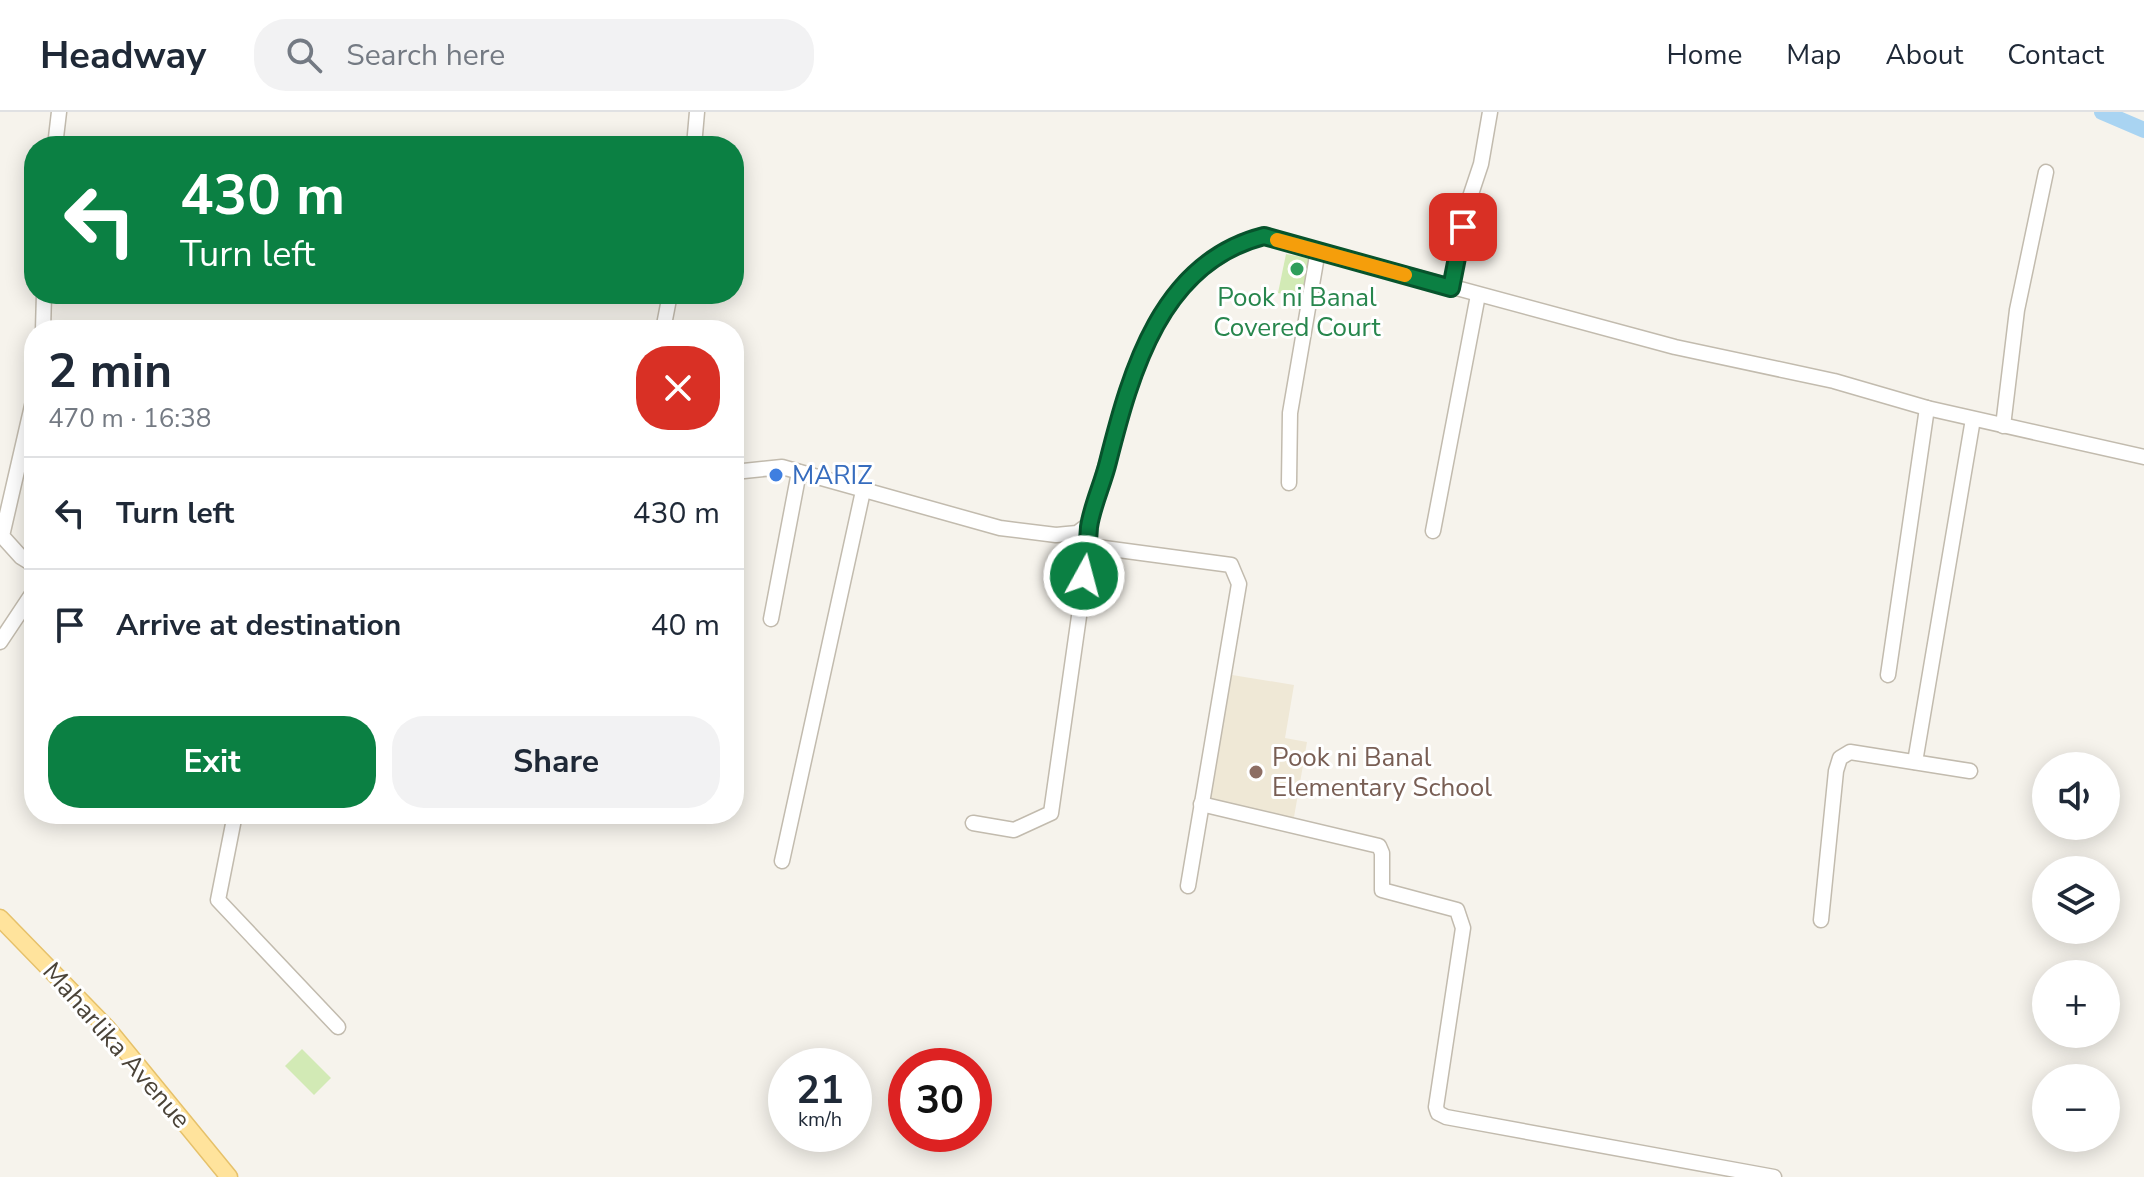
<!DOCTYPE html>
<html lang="en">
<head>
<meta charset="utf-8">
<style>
  body { margin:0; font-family:"Nunito Sans",sans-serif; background:#f2f2f3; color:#1f2937; height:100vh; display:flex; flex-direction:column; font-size:30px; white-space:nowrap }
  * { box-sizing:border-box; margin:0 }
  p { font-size:26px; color:#747a83 }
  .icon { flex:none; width:44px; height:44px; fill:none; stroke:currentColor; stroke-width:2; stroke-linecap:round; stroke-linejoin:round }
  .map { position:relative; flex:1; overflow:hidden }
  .drawer { position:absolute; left:24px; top:208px; width:720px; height:504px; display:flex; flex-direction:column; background:#fff; border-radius:32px; box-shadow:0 4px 20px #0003 }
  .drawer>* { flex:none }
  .top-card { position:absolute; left:24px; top:24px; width:720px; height:168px; border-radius:32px; box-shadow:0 4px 20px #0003; background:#0b8043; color:#fff; overflow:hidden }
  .fabs { position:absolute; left:2032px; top:640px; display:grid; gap:16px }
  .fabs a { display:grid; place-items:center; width:88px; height:88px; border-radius:50%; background:#fff; box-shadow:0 4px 20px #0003; font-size:40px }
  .speed { position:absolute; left:768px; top:936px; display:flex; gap:16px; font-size:40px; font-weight:700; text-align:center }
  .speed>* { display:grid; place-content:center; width:104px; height:104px; border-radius:50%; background:#fff; box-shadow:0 4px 20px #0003; line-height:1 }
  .speed small { font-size:20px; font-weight:400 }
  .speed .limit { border:12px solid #d22; background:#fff; color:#111 }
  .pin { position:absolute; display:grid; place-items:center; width:68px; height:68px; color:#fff; margin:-34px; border-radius:16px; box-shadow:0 4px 12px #0006 }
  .me { position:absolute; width:88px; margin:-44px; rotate:7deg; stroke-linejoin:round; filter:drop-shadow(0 0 6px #0008) }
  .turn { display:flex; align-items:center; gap:28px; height:168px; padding:0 24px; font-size:36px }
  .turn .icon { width:104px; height:104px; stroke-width:2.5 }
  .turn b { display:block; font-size:56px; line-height:68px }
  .round { display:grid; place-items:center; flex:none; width:84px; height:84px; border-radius:32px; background:#f2f2f3 }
  .headline { display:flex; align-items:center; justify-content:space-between; height:136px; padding:0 24px }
  h1 { font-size:48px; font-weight:700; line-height:60px }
  .primary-button { display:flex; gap:16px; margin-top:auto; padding:16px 24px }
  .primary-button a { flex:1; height:92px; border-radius:32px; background:#0b8043; color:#fff; font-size:32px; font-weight:700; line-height:92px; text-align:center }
  .primary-button a+a { background:#f2f2f3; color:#1f2937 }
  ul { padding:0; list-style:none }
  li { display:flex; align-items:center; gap:24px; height:112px; padding:0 24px; border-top:2px solid #e0e1e3 }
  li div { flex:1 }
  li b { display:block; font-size:30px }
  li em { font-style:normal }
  header { display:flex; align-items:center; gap:48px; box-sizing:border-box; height:112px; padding:0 40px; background:#fff; border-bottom:2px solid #e0e1e3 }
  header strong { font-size:38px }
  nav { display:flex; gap:44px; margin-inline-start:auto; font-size:28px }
  .search { width:560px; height:72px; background:#f2f2f3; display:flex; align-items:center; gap:20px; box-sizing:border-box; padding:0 28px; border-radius:32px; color:#747a83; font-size:30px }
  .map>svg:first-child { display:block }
</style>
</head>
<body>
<header>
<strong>Headway</strong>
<div class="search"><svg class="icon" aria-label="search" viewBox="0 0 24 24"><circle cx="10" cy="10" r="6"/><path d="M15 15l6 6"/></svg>Search here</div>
<nav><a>Home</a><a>Map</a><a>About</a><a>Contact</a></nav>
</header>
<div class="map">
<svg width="2144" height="1065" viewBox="0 0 2144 1065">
  <rect width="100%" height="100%" fill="#f6f3ec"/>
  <path fill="#efe8d6" d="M1226,562L1294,573L1285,626L1307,630L1293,711L1205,691Z"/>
  <g fill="#d2eab5">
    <path d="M1286,142L1313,147L1305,186L1278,181Z"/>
    <path d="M302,937L331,966L314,983L285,954Z"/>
  </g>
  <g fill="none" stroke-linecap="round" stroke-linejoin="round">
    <path stroke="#a9d4f2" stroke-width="16" d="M2102,0L2144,18"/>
    <g stroke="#c2bbae" stroke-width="17">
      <g id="minor">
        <path d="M55,34L59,0"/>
        <path d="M694,34L697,0"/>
        <path d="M1451,176L1470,85L1481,52L1490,0"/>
        <path d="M43,218L44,182"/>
        <path d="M663,218L670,182"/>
        <path d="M34,285L2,424L21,445L34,453"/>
        <path d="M2003,314L2017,198L2046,60"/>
        <path d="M734,360L782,355L1000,416L1056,423L1077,421L1089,412L1128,275L1158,206L1188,166L1241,130L1264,124L1675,235L1834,269L1927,296L2144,345"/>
        <path d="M1289,371L1290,301L1318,138"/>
        <path d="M1089,412V434L1231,453L1239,472L1188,774"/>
        <path d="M1433,419L1478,183"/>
        <path d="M771,507L799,360"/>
        <path d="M0,530L34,479"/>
        <path d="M1888,563L1927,296"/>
        <path d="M1915,650L1973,307"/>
        <path d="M1201,692L1379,734L1382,741V778L1457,798L1463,816L1436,995L1438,1001L1446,1005L1774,1065"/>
        <path d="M235,702L218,788L338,915"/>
        <path d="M973,711L1014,718L1051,701L1089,434L1082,432"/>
        <path d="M782,749L863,379"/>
        <path d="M1821,808L1836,659L1840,646L1850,640L1970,659"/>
      </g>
    </g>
    <g stroke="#e6c16a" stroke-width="19">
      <path id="major" d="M0,806L107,916L229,1065"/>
    </g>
    <use href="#minor" stroke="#fff" stroke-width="14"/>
    <use href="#major" stroke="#ffe39c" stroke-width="16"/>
  </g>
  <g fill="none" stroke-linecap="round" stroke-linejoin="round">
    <g stroke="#07532c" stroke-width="20">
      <path id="route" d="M1084,464C1087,447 1088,431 1089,415C1092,394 1103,371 1108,350C1131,259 1161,150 1264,124L1451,176L1463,115"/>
    </g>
    <use href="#route" stroke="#0b8043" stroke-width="14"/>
    <path stroke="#f59e0b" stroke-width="14" d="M1277,128L1405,163"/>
  </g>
  <circle fill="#2e9e5b" stroke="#fff" stroke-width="3" cx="1297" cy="157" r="8"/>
  <circle fill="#3f7fe0" stroke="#fff" stroke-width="3" cx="776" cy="363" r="8"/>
  <circle fill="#8d6e63" stroke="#fff" stroke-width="3" cx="1256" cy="660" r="8"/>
  <g text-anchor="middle" stroke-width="6" stroke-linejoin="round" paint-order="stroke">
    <g font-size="26" fill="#27864d" stroke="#fff">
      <text x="1297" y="194">Pook ni Banal<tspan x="1297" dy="30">Covered Court</tspan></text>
    </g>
    <g font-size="26" fill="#366cbe" stroke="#fff" text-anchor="start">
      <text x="792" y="372">MARIZ</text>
    </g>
    <g font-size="26" fill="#785e54" stroke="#fff" text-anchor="start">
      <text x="1272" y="654">Pook ni Banal<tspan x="1272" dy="30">Elementary School</tspan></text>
    </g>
    <g font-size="26" fill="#4b4439" stroke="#fff">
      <text transform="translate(117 933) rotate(49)" y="9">Maharlika Avenue</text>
    </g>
  </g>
</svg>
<div class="fabs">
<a><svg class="icon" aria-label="sound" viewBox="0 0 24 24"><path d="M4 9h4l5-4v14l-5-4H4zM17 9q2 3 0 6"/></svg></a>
<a><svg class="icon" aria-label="layers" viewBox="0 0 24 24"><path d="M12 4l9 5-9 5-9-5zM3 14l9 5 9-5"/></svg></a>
<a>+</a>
<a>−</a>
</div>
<div class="speed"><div>21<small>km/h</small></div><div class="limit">30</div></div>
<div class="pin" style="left:1463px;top:115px;background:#d93025"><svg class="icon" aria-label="arrive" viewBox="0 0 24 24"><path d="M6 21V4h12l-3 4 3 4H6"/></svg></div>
<svg class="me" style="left:1084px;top:464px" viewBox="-20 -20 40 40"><circle r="17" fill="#0b8043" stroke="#fff" stroke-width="3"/><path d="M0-11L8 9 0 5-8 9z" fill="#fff"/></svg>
<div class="top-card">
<div class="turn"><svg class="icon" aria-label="left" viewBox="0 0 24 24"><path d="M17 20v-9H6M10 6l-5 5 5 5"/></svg><div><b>430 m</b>Turn left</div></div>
</div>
<section class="drawer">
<div class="headline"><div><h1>2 min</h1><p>470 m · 16:38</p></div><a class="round" style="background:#d93025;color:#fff"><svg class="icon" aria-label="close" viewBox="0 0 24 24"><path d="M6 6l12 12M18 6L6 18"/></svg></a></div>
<ul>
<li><svg class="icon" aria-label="left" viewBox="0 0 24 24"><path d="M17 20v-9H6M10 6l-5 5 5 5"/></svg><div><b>Turn left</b></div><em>430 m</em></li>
<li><svg class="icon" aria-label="arrive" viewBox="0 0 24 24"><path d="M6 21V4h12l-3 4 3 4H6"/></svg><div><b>Arrive at destination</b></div><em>40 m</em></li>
</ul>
<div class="primary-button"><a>Exit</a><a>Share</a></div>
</section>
</div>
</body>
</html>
